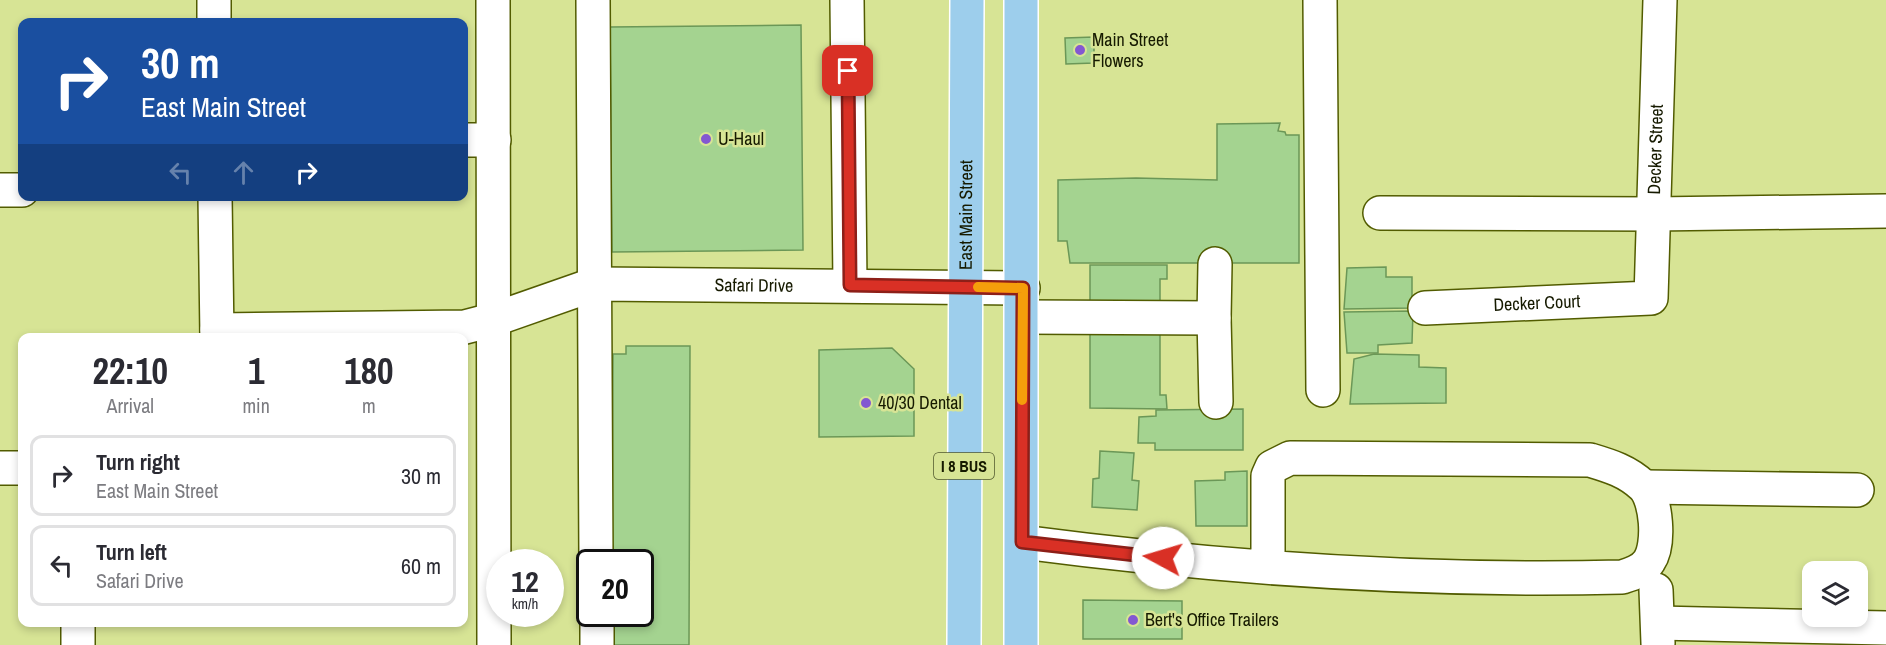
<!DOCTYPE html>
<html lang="en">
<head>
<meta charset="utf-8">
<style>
  body { margin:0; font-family:"Archivo Narrow",sans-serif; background:#f2f2f3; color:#2b2b33; height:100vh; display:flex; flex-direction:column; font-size:22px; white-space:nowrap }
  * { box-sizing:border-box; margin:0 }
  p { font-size:20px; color:#7c7c81 }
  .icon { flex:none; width:33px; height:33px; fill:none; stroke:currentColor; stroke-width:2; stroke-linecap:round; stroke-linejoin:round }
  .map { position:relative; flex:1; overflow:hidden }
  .details { position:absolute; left:18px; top:333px; width:450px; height:294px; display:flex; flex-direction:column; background:#fff; border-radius:12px; box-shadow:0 3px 9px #0003 }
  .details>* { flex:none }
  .top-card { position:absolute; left:18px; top:18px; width:450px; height:183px; border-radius:12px; box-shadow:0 3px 9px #0003; background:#1a4fa0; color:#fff; overflow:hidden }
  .controls { position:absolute; left:1802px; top:561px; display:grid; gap:12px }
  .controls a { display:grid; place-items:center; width:66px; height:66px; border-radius:12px; background:#fff; box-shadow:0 3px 9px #0003; font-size:30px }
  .speed { position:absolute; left:486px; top:549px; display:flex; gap:12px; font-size:30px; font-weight:700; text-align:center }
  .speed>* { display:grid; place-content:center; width:78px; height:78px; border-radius:50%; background:#fff; box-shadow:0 3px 9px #0003; line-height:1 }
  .speed small { font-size:15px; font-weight:400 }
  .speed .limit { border:3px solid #111; border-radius:9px; background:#fff; color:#111 }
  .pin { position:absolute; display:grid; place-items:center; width:51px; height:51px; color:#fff; margin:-26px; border-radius:12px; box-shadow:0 3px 9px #0006 }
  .me { position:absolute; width:66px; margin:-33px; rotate:276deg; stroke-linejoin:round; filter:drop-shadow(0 0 4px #0008) }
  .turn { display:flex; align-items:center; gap:21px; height:126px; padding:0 24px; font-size:27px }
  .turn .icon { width:78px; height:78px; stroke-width:2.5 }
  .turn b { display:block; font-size:42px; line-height:51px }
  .lanes { display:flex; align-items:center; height:57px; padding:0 24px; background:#0003; justify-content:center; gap:30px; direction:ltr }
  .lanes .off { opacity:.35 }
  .eta { display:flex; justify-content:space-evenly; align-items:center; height:102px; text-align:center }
  .eta b { font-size:36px; font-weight:800; line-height:42px }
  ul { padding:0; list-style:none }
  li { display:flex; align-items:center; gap:18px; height:81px; margin:0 12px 9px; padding:0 12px; border:3px solid #e1e1e2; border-radius:12px }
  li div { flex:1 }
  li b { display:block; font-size:22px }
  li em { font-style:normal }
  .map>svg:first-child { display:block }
</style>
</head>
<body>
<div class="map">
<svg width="1886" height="645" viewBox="0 0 1886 645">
  <rect width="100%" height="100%" fill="#d7e495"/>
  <g fill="#a4d390" stroke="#6b9757" stroke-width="1.5">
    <path d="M801,25L803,250L612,252L610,27Z"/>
    <path d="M1094,37V63L1066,64L1065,38Z"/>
    <path d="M1280,123L1278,131L1285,132L1286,135H1299V263H1070L1067,241H1058V180L1136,178L1217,180V124Z"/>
    <path d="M1090,265H1167V279H1160V395H1166L1167,409L1090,408Z"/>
    <path d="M1386,267V277H1412V308L1344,309L1347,268Z"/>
    <path d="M1413,311L1412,343L1378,345V353H1347L1344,312Z"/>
    <path d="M626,346H690L689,645H612V614H640V562H612L613,354H626Z"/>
    <path d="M892,348L914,369V436L819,437V350Z"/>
    <path d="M1374,354L1419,355V367L1446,368V403L1350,404L1354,359Z"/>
    <path d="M1243,409V450H1155V443H1138L1139,417L1156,416V410Z"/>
    <path d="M1100,451L1134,453L1132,480L1139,481L1137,510L1092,507L1093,479L1099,478Z"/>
    <path d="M1247,471V526H1196L1195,481L1225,480V472Z"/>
    <path d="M1083,600L1182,601V639H1083Z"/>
  </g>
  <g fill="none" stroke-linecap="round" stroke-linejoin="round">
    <g stroke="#525c00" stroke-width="36">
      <g id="minor">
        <path d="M214,0V22"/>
        <path d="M493,0L494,645"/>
        <path d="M593,0L596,562"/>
        <path d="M847,0L850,285"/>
        <path d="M1320,0L1323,390"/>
        <path d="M464,140H494"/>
        <path d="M0,190H22"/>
        <path d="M215,196L217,338"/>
        <path d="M1380,213L1654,214L1886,211"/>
        <path id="s1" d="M1425,308L1651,298L1660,0"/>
        <path d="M1023,317L1214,318L1215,264"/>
        <path d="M1214,318L1216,402"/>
        <path id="s2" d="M217,330L465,327L492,320L595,284L1023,288"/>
        <path d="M0,468H22"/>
        <path d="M1646,487L1857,490"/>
        <path d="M1022,542C1221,568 1421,582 1622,577C1632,574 1643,571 1649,561C1660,545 1657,499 1643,486C1627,471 1610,466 1590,460L1290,458L1272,467L1268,476V567"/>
        <path d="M1656,590L1658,643"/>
        <path d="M597,614V645"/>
        <path d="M78,622V645"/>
        <path d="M1658,623L1886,628"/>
      </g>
    </g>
    <g stroke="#fff" stroke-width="36">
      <g id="major">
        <path d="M1021,0V645"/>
        <path id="s3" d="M964,645L967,0"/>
      </g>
    </g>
    <use href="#minor" stroke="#fff" stroke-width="33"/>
    <use href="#major" stroke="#9dceec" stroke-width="33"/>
  </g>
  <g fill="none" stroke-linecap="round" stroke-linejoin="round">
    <g stroke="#8d1f18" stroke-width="15">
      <path id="route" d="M848,71L850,285L1023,288L1022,542L1163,558"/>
    </g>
    <use href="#route" stroke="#d93025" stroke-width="10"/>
    <path stroke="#f59e0b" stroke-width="10" d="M978,287L1023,288L1022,400"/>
  </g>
  <g fill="#8358d1" stroke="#d7e495" stroke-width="2">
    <circle cx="1080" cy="50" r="6"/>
    <circle cx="706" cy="139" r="6"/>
    <circle cx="866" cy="403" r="6"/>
    <circle cx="1133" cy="620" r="6"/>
  </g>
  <g text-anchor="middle" stroke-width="5" stroke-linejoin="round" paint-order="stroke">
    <rect fill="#d7e495" stroke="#50572d" stroke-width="1.5" x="934" y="453" width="60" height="26" rx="4.5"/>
    <g font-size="16" font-weight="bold" fill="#161a00">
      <text x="964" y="472">I 8 BUS</text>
    </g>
    <g font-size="18" fill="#161a00" stroke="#d7e495" text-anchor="start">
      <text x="1092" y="46">Main Street<tspan x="1092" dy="21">Flowers</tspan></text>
      <text x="718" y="145">U-Haul</text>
      <text x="878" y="409">40/30 Dental</text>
      <text x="1145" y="626">Bert's Office Trailers</text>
    </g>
    <g font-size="18" fill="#161a00" stroke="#d7e495">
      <text dy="6" stroke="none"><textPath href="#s1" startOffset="375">Decker Street</textPath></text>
      <text dy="6" stroke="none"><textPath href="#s3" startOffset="430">East Main Street</textPath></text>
      <text dy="6" stroke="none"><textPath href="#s2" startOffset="544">Safari Drive</textPath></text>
      <text dy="6" stroke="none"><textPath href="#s1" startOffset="112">Decker Court</textPath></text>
    </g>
  </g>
</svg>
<div class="controls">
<a><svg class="icon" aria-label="layers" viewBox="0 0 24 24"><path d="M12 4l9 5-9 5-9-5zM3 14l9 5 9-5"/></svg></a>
</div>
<div class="speed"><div>12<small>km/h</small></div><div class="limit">20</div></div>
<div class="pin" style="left:848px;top:71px;background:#d93025"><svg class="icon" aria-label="arrive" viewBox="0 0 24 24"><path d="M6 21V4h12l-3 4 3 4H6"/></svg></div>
<svg class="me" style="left:1163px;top:558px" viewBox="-20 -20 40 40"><circle r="19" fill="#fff"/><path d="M0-13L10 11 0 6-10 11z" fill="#d93025"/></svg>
<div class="top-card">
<div class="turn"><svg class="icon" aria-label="right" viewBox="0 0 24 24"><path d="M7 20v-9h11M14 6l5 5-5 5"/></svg><div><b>30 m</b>East Main Street</div></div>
<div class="lanes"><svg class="icon off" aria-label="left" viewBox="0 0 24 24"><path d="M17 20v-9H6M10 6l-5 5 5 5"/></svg><svg class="icon off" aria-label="ahead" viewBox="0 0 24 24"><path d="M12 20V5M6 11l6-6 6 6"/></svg><svg class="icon" aria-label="right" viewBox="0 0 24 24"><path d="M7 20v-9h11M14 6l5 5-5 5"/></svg></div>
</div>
<section class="details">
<div class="eta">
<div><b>22:10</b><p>Arrival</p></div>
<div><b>1</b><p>min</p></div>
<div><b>180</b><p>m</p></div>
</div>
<ul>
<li><svg class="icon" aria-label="right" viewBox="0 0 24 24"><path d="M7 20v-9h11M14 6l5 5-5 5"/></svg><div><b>Turn right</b><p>East Main Street</p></div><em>30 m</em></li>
<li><svg class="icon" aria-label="left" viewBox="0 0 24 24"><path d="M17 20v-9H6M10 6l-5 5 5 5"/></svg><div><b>Turn left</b><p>Safari Drive</p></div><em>60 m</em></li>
</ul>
</section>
</div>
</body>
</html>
